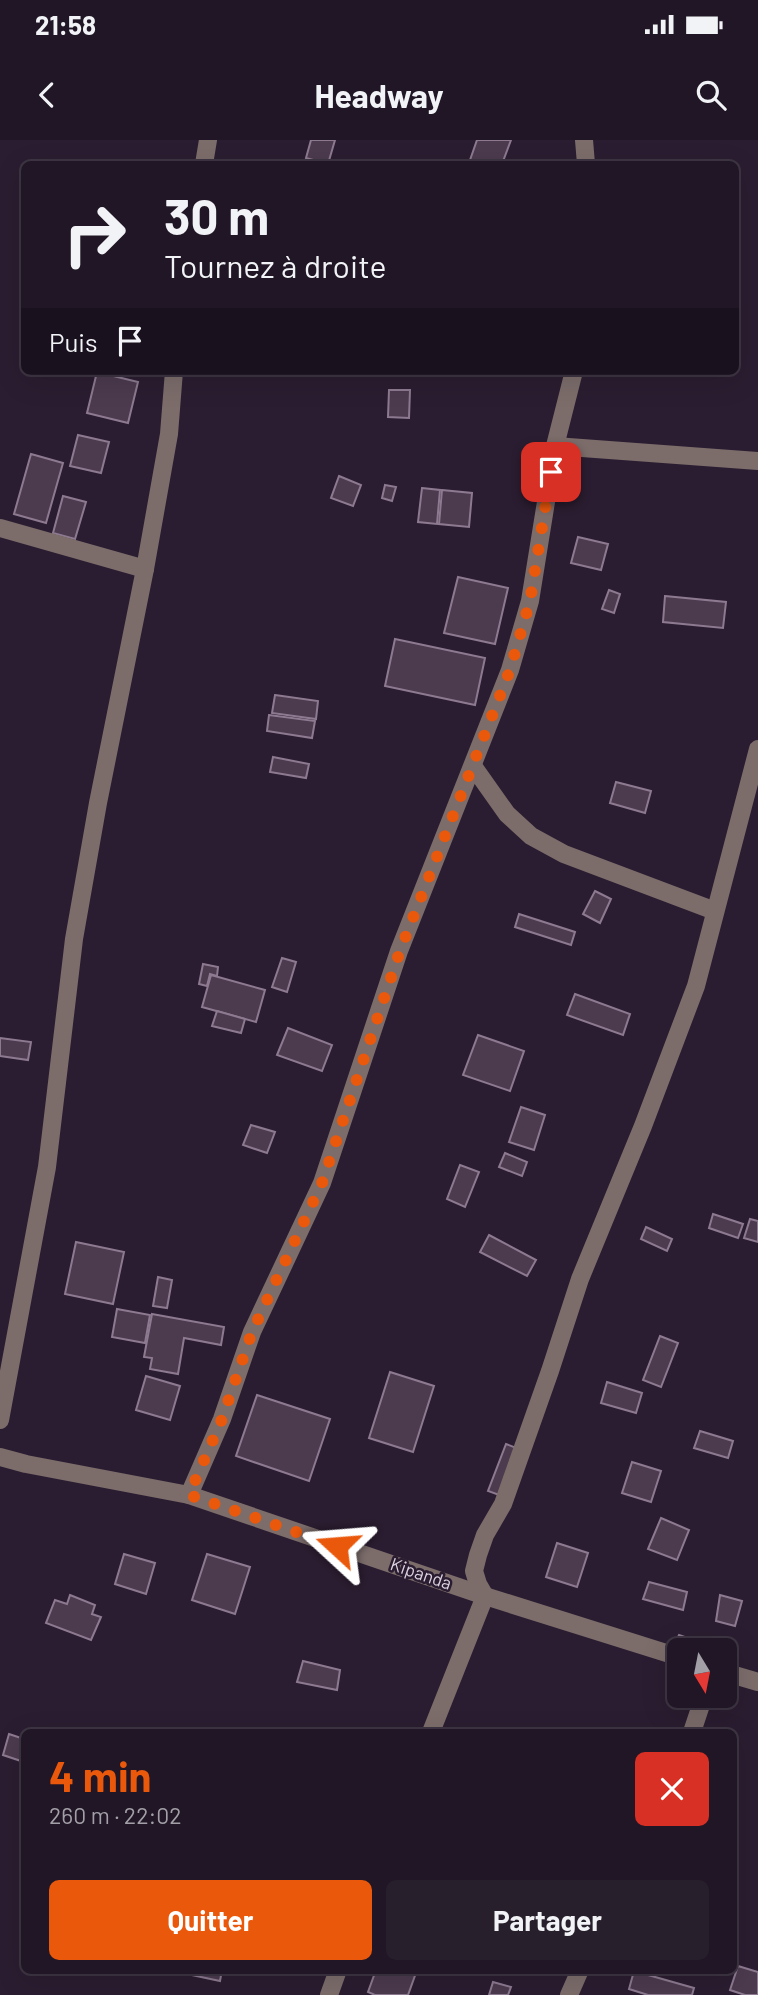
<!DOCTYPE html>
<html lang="fr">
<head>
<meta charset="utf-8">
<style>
  body { margin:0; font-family:Barlow,sans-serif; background:#281f2d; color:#f1f3f6; height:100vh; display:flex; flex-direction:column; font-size:26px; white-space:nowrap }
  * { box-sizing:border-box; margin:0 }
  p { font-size:23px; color:#a29fa7 }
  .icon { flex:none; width:38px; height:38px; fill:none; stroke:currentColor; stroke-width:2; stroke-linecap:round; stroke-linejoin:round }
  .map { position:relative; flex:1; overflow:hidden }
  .drawer { position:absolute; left:21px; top:1589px; width:716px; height:245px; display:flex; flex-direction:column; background:#201625; border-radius:10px; box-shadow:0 7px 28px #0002,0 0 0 2px #3d3542 }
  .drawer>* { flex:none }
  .top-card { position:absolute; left:21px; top:21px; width:718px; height:214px; border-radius:10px; box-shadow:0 7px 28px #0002,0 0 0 2px #3d3542; background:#201625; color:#f1f3f6; overflow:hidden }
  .needle { width:46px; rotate:170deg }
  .tools { position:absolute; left:667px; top:1498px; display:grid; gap:14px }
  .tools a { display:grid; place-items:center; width:70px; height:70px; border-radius:10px; background:#201625; box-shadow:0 7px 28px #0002,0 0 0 2px #3d3542; font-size:35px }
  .pin { position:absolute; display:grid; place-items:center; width:60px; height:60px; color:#fff; margin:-30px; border-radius:14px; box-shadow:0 4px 10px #0006 }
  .me { position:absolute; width:77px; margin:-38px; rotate:289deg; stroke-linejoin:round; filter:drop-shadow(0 0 5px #0008) }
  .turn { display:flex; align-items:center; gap:24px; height:147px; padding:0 28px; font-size:32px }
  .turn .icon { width:91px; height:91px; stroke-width:2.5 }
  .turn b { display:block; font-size:49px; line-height:60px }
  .then { display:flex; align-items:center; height:66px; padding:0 28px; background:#0003; gap:14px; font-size:26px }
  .round { display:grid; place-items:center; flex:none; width:74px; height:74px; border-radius:10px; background:#281f2d }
  .overview { display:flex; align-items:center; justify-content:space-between; height:119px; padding:0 28px }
  h1 { font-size:42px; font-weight:700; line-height:52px; color:#ea580c }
  .cta { display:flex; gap:14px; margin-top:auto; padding:14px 28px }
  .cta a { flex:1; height:80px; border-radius:10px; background:#ea580c; color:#fff; font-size:28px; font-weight:700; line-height:80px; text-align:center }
  .cta a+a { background:#281f2d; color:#f1f3f6 }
  .status { display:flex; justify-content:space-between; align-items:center; height:49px; padding:0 35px; background:#201625; direction:ltr }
  .status svg { height:19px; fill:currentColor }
  header { display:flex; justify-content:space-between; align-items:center; height:91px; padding:0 28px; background:#201625; font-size:32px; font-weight:700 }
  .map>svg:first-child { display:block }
</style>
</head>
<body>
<div class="status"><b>21:58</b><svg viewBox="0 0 49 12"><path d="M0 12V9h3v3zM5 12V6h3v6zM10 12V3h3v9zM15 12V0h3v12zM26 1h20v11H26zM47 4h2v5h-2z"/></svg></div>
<header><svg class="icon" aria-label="back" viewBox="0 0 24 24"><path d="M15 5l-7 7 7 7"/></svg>Headway<svg class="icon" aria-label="search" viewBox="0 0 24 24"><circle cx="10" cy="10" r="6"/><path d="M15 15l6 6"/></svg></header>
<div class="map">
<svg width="758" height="1855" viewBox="0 0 758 1855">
  <rect width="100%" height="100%" fill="#2b1d31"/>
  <g fill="#4c3a4f" stroke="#8d7a91" stroke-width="2">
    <path d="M311,0H335L328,24L306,18Z"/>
    <path d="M477,0H511L502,24H484L470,20Z"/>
    <path d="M97,232L138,242L128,283L87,273Z"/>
    <path d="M389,250H410L409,278L388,277Z"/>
    <path d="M78,295L109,302L101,333L70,326Z"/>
    <path d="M31,314L63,323L46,383L14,374Z"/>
    <path d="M339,336L361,345L353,366L331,358Z"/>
    <path d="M385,345L396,347L392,361L382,358Z"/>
    <path d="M422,348L440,350L437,384L418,382Z"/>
    <path d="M442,350L472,353L469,387L439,384Z"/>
    <path d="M63,356L86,362L75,399L53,393Z"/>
    <path d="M578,397L608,404L601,430L571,423Z"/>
    <path d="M458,437L508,448L495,504L444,493Z"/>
    <path d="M609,450L620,454L614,473L602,469Z"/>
    <path d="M665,456L726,462L723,488L663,482Z"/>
    <path d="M395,499L485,518L475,565L385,546Z"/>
    <path d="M275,555L318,561L316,579L272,573Z"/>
    <path d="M269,575L315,581L312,598L267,591Z"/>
    <path d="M273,617L309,624L306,638L270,632Z"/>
    <path d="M616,642L651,651L645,673L610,663Z"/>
    <path d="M595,751L611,759L600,783L583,774Z"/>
    <path d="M519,774L575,792L571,805L515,787Z"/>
    <path d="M282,818L296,822L287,852L272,847Z"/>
    <path d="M203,824L218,827L217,836L210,834L207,846L199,844Z"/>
    <path d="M211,835L265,850L256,882L202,867Z"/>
    <path d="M575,854L630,874L623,895L567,875Z"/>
    <path d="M217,871L245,879L241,893L212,886Z"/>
    <path d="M288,888L332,905L322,931L277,915Z"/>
    <path d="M478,895L524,911L510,951L463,935Z"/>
    <path d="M0,898L31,902L28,920L0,916Z"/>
    <path d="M521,967L545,975L534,1010L509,1002Z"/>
    <path d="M251,985L275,992L267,1013L243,1005Z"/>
    <path d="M505,1013L527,1022L522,1036L499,1027Z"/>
    <path d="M460,1025L479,1032L465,1067L447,1059Z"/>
    <path d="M713,1074L743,1084L738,1098L709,1088Z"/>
    <path d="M750,1079L758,1081V1102L744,1098Z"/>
    <path d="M646,1087L672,1099L667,1111L641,1099Z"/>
    <path d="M489,1095L536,1120L527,1136L480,1112Z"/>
    <path d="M76,1102L124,1112L113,1164L65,1154Z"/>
    <path d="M158,1137L172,1140L167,1168L153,1166Z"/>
    <path d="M117,1169L150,1175L145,1203L112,1197Z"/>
    <path d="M152,1174L224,1187L221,1205L184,1198L178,1234L150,1229L152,1218L144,1217Z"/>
    <path d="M660,1196L678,1203L661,1247L643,1240Z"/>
    <path d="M390,1232L434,1246L413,1312L369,1298Z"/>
    <path d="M146,1236L180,1246L170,1280L136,1270Z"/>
    <path d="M607,1242L642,1253L636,1273L601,1263Z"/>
    <path d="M257,1255L330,1279L309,1341L236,1316Z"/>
    <path d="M700,1291L733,1301L728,1318L694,1308Z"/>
    <path d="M506,1304L519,1309L502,1356L488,1351Z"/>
    <path d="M632,1322L661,1331L651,1362L622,1353Z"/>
    <path d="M661,1378L689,1390L677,1420L648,1409Z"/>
    <path d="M557,1403L588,1413L577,1447L546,1437Z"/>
    <path d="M124,1414L155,1423L146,1454L115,1444Z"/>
    <path d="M207,1414L250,1427L235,1474L192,1460Z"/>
    <path d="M649,1442L687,1452L683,1470L643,1459Z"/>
    <path d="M70,1455L95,1465L92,1474L101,1477L91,1500L46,1483L55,1460L67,1464Z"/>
    <path d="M720,1455L742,1461L735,1486L716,1481Z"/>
    <path d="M679,1495L696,1501L694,1510L674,1506Z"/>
    <path d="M303,1521L340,1530L337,1550L297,1542Z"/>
    <path d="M9,1594L24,1599V1622L3,1615Z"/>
    <path d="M738,1826L758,1832V1855H745L730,1850Z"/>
    <path d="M182,1830H222L220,1841L182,1833Z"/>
    <path d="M376,1830H417L408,1855H375L368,1852Z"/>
    <path d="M634,1831L694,1848L692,1855H648L629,1849Z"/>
    <path d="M493,1842L511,1847L508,1855H489Z"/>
  </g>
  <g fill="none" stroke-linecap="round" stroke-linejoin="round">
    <g stroke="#7c6d6b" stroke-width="18">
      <path d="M584,0L586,24"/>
      <path d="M204,24L208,0"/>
      <path d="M555,306L758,321"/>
      <path d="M0,388L145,429"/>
      <path d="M473,626L507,674L531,696L564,714L715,771"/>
      <path d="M0,1280L47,1027L74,799L98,663L145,429L169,294L174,231"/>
      <path d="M0,1317L26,1324L189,1355L485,1456L679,1517"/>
      <path d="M189,1355L222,1279L252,1192L322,1043L399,811L510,530L530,461L555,306L574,231"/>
      <path d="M724,1532L758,1542"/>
      <path d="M431,1592L485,1456L478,1444L474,1431L478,1415L485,1395L503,1364L550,1231L580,1139L643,986L696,846L758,609"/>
      <path d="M692,1592L704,1556"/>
      <path d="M329,1855L338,1830"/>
      <path d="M569,1855L580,1830"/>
    </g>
  </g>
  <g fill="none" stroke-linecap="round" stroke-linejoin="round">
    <path stroke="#ea580c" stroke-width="12" stroke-dasharray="0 21.6" d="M337,1406L189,1355L222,1279L252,1192L322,1043L400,811L510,530L530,461L551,332"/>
  </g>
  <g text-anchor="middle" stroke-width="5" stroke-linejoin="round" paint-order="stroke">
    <g font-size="18" fill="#dbd2df" stroke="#2b1d31">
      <text transform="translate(421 1434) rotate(19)" y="6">Kipanda</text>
    </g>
  </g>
</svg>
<div class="tools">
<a><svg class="needle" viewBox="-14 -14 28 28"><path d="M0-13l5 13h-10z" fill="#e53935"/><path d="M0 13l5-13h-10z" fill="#a29fa7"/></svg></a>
</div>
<div class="pin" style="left:551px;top:332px;background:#d93025"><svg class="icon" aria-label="arrive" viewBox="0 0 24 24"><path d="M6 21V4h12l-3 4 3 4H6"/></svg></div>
<svg class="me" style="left:337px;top:1406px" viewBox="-20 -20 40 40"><path d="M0-17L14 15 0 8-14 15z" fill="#ea580c" stroke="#fff" stroke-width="4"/></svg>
<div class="top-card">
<div class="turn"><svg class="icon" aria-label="right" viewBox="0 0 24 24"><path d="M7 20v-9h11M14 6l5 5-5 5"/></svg><div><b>30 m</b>Tournez à droite</div></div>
<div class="then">Puis<svg class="icon" aria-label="arrive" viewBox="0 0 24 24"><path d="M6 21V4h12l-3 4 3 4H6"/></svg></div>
</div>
<section class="drawer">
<div class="overview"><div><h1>4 min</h1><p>260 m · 22:02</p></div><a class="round" style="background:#d93025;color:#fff"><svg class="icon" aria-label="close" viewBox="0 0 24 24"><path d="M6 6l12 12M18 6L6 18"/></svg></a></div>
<div class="cta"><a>Quitter</a><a>Partager</a></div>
</section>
</div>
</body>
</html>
